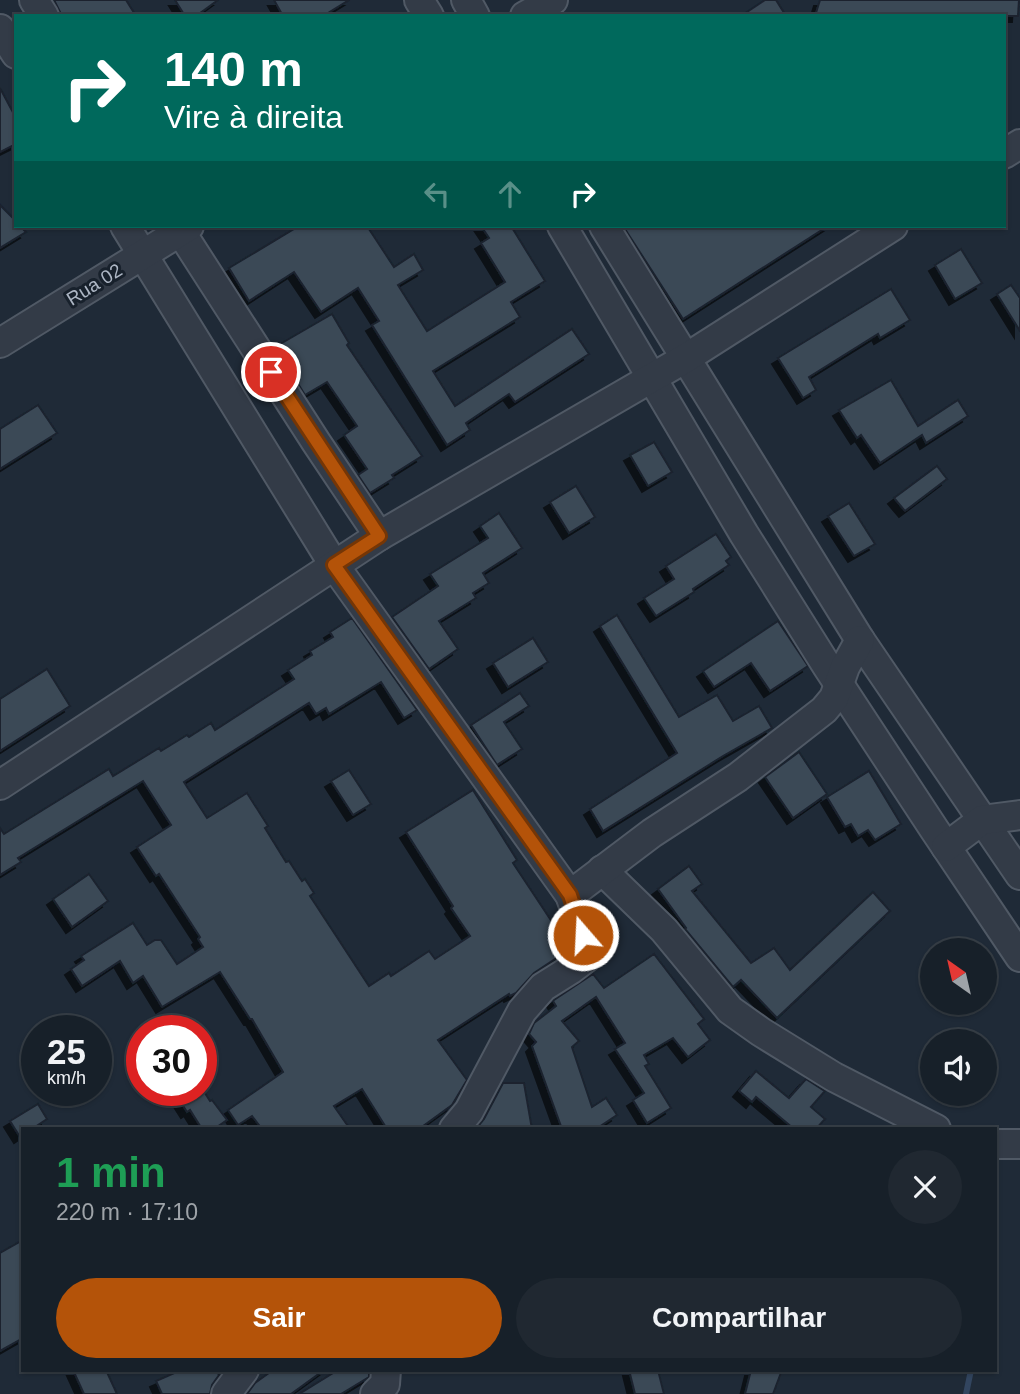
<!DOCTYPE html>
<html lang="pt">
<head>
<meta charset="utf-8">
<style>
  body { margin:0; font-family:Helvetica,sans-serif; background:#202831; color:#f1f3f6; height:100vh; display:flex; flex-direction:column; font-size:26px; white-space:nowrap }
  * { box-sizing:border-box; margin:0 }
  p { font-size:23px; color:#9ea3a8 }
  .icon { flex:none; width:38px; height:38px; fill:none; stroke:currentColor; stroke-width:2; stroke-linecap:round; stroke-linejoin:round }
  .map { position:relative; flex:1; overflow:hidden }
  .sheet { position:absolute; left:21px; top:1127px; width:976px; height:245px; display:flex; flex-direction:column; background:#172029; border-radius:0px; box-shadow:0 2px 5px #0004,0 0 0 2px #363e46 }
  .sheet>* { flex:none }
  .top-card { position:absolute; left:14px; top:14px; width:992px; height:214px; border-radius:0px; box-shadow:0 2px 5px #0004,0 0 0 2px #363e46; background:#00695c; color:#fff; overflow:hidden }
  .needle { width:46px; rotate:326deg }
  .buttons { position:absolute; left:920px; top:938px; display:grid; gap:14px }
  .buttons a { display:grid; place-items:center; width:77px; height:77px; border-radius:50%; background:#172029; box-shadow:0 2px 5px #0004,0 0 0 2px #363e46; font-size:35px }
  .speed { position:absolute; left:21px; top:1015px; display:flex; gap:14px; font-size:35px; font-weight:700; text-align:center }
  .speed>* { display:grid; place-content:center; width:91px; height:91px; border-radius:50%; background:#172029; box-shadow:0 2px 5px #0004,0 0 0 2px #363e46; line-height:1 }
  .speed small { font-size:18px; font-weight:400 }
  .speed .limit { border:10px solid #d22; background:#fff; color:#111 }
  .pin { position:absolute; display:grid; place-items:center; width:60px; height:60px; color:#fff; margin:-30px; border:4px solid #fff; border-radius:50%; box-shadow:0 2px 7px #0007 }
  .me { position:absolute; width:77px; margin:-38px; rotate:341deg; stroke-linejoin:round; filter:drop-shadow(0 0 5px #0008) }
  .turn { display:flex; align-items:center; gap:24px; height:147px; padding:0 35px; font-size:32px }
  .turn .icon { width:91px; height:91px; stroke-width:2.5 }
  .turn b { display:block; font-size:49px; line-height:60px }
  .lanes { display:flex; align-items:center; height:66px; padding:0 35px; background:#0003; justify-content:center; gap:35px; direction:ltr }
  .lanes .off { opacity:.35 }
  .round { display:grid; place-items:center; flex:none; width:74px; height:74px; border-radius:37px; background:#202831 }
  .summary { display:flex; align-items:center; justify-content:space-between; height:119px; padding:0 35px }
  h1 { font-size:42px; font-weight:800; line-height:52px; color:#1e9e55 }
  .primary-button { display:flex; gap:14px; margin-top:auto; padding:14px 35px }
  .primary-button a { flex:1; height:80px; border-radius:42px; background:#b45309; color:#fff; font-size:28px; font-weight:800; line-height:80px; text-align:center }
  .primary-button a+a { background:#202831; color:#f1f3f6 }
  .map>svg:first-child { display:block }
</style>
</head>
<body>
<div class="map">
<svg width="1020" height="1394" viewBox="0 0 1020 1394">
  <defs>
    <filter id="shadow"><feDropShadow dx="-6" dy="6" stdDeviation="0" flood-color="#0009"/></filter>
  </defs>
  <rect width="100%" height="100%" fill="#1f2a37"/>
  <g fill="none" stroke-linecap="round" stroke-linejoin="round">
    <path stroke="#32455f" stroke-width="6" d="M966,1394L971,1370"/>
  </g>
  <g fill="#3b4857" stroke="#1a232e" stroke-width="2" filter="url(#shadow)">
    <path d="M54,0H126L136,16H62Z"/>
    <path d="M175,0H218L196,16H185Z"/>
    <path d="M274,0H349L323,16H283Z"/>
    <path d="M765,0H776L786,16H741Z"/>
    <path d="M820,0H1019L1018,16H815Z"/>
    <path d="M0,88L16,118V144L0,152Z"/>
    <path d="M0,205L16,221V226H20L26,232L0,248Z"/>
    <path d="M299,226H367L394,267L414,254L423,270L398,285L427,331L505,282L481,243L489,238L481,226H511L545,281L511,302L520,317L433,371L455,406L572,329L589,354L515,402L509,394L466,423L470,430L447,445L372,325L379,321L358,288L321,312L294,272L249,301L229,268Z"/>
    <path d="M623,226H828L683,319Z"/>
    <path d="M961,249L982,283L955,299L935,265Z"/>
    <path d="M1011,285L1020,298V331L997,294Z"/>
    <path d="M891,289L910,320L880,338L878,334L809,377L816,390L803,398L778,358Z"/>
    <path d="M332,314L349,343L347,345L422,456L392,475L394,478L370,493L358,475L367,469L344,435L357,426L327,382L305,395L275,347Z"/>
    <path d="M891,380L918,426L958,400L968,416L926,443L922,435L880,463L861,435L857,438L839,410Z"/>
    <path d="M38,405L57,433L0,469V429Z"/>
    <path d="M654,442L672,472L648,486L630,455Z"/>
    <path d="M937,466L947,479L905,511L894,498Z"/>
    <path d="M576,486L595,517L569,533L550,502Z"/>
    <path d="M849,503L875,544L854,556L828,516Z"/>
    <path d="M499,513L522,548L483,573L489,583L473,593L476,598L439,621L458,649L429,669L392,617L438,586L430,574L488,538L480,526Z"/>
    <path d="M716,534L731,557L726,561L729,565L693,589L694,592L656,616L644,598L674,579L666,566Z"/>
    <path d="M617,615L679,717L717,695L733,721L759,706L772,728L723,756L603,831L590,809L677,753L600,626Z"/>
    <path d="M352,618L417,710L404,718L381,682L329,714L326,708L316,714L309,703L184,782L207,818L247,793L268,826L265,828L286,862L289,861L302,881L305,879L314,893L310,896L369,986L389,973L391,976L429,951L435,959L470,936L451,908L453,906L406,832L473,790L517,860L513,863L570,949L534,973L516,993L510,996L509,994L438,1040L467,1080L452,1105L419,1129H387L362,1089L334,1106L350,1129H262L252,1116L238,1125L228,1110L283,1072L252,1019H250L220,972L162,1007L143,976L133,983L120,961L82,986L71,969L84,960L81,956L133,923L147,945L155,940H161L177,964L203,947L198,939L200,937L159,874L156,876L137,847L171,825L143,781L18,858L21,862L0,875V828L4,834L109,769L113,776L159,748L161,751L187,735L189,737L211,723L215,730L294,679L288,670L312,655L310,651L333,637L330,632Z"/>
    <path d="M778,621L808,666L770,691L751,663L714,687L703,671Z"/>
    <path d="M533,638L548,662L508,687L493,663Z"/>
    <path d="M47,669L70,706L0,751V699Z"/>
    <path d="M520,693L529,706L504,722L522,749L497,765L471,725Z"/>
    <path d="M799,752L827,794L793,818L765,777Z"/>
    <path d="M349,770L371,804L353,815L331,781Z"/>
    <path d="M869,771L901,824L875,840L868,830L858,836L851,824L845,827L827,797Z"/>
    <path d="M689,866L702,884L692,891L751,963L774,948L790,970L873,892L890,911L777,1018L741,980L733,987L685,929L686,928L658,889Z"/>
    <path d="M89,874L108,901L72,927L53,899Z"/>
    <path d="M654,954L704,1019L698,1024L710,1040L688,1057L673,1038L644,1055L649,1064L645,1066L671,1108L647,1123L633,1100L644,1093L615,1049L625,1043L596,997L562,1021L579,1041L572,1047L592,1107L606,1098L617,1115L596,1129H562L532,1046L536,1042L529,1034L534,1023L556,1006L553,1001L554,1000L593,974L604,988Z"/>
    <path d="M756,1071L789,1098L806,1079L823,1090L825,1091L811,1107L825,1119L816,1129H794L756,1097L752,1102L739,1091Z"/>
    <path d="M503,1083H524L532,1129H476L484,1119Z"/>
    <path d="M173,1090H203L210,1101L212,1100L227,1120L214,1129H202L190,1110L187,1112Z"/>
    <path d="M38,1104L47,1119L32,1129H23V1135L20,1137L10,1121Z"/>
    <path d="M23,1240V1338L0,1351V1253Z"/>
    <path d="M73,1370H106L117,1394H84Z"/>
    <path d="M181,1370H216L219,1375L212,1385L210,1394H162L156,1381Z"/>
    <path d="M273,1370H324L291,1394H247L255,1383Z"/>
    <path d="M338,1370H369V1377L341,1394H299Z"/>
    <path d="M629,1370H658L664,1394H635Z"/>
    <path d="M751,1370H782L773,1394H745Z"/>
  </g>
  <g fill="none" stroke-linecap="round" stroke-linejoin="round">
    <g stroke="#505965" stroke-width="32">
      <g id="minor">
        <path d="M34,0L44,16"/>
        <path d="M419,0L429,16"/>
        <path d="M466,0L475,16"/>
        <path d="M525,16L553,0"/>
        <path d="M0,29L16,54"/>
        <path d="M1004,154L1020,144"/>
        <path d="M125,226L334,565L570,895L591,954L570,970L543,987L522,1011L469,1111L454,1129"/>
        <path d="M177,226L316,442L379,536"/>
        <path d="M562,226L744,534L827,666L934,829L1020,957"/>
        <path d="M604,226L860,640L1020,875"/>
        <path d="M0,343L189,226"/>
        <path d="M0,785L379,536L686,358L893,226"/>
        <path d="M946,847L982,820L1020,815"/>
        <path d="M602,870L664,930L730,1010L761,1032L834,1077L936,1129"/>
        <path d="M570,895L652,833L738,777L824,710L834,698L845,667L860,640"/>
        <path d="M996,1144H1020"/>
        <path d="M226,1394L244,1370"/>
        <path d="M375,1394L385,1384L386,1370"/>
      </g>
    </g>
    <use href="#minor" stroke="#333b47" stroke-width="28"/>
  </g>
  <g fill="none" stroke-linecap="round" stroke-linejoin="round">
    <g stroke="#753606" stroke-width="18">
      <path id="route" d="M271,372L379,536L334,565L570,895L583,935"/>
    </g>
    <use href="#route" stroke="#b45309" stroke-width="12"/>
  </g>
  <g text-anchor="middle" stroke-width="6" stroke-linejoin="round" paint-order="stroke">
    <g font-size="19" fill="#adb6c4" stroke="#18212c">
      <text transform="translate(94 284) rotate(-32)" y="7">Rua 02</text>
    </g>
  </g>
</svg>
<div class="buttons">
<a><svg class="needle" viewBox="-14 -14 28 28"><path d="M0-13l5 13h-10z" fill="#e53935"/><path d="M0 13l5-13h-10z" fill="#9ea3a8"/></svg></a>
<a><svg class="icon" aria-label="sound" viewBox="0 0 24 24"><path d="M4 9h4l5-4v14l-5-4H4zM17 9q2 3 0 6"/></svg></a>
</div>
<div class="speed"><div>25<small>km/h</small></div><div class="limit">30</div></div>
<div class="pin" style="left:271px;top:372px;background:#d93025"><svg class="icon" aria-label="arrive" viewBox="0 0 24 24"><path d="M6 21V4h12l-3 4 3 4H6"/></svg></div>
<svg class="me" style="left:583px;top:935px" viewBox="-20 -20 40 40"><circle r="17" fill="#b45309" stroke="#fff" stroke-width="3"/><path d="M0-11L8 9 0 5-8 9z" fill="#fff"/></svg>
<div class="top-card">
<div class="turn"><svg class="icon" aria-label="right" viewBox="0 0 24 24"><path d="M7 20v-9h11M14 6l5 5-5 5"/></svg><div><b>140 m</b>Vire à direita</div></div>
<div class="lanes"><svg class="icon off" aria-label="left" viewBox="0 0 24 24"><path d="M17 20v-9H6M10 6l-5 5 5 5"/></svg><svg class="icon off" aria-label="ahead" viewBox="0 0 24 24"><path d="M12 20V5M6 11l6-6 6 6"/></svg><svg class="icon" aria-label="right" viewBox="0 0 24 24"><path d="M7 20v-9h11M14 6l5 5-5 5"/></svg></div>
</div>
<section class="sheet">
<div class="summary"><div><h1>1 min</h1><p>220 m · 17:10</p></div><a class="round"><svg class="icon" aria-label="close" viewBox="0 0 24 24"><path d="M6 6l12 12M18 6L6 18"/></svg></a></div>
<div class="primary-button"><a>Sair</a><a>Compartilhar</a></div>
</section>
</div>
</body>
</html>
